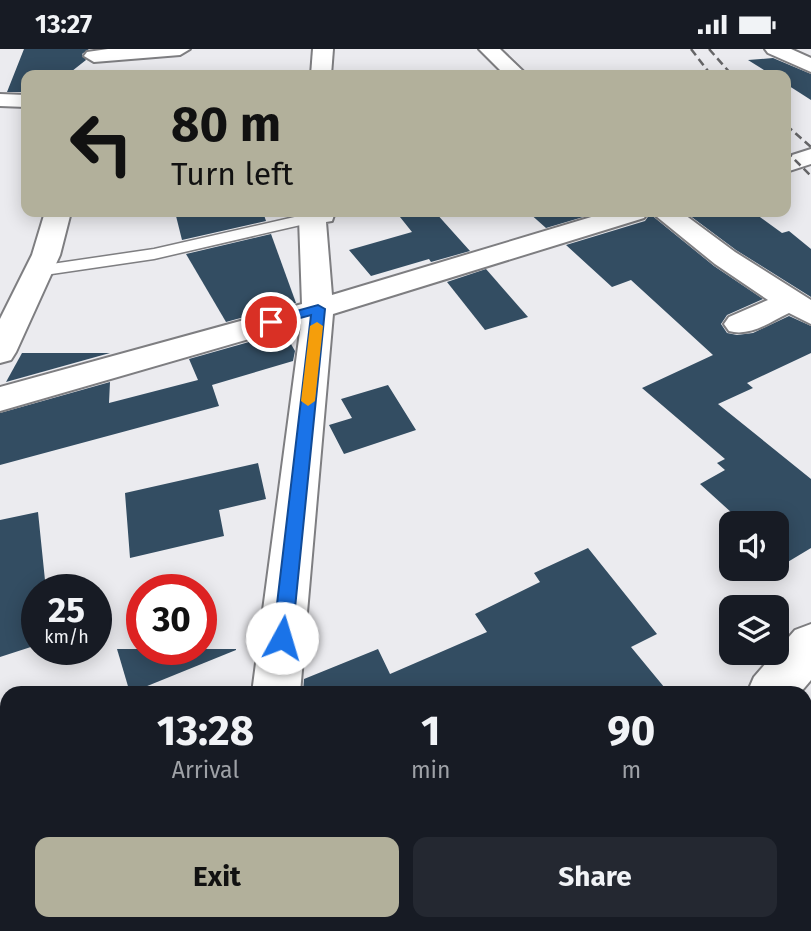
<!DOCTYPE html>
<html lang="en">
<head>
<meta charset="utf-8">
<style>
  body { margin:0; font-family:"Fira Sans",sans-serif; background:#242831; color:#f1f3f6; height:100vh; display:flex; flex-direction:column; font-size:26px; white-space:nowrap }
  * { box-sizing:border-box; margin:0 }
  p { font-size:23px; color:#9ea1a6 }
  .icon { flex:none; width:38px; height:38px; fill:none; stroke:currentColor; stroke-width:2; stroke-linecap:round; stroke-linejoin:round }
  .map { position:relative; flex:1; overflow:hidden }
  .drawer { position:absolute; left:0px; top:637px; width:812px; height:245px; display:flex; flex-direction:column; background:#171b24; border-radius:21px 21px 0 0; box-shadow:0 4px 18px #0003 }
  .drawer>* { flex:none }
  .top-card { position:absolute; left:21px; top:21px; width:770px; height:147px; border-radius:14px; box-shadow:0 4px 18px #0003; background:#b2b09b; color:#111; overflow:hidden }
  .buttons { position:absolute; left:719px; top:462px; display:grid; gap:14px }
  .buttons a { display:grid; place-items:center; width:70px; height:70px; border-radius:14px; background:#171b24; box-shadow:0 4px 18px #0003; font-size:35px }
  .speed { position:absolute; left:21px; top:525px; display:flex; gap:14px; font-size:35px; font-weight:700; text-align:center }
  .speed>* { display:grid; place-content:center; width:91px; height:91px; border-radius:50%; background:#171b24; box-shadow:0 4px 18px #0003; line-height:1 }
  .speed small { font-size:18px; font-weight:400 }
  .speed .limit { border:10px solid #d22; background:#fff; color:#111 }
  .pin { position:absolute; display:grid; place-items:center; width:60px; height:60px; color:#fff; margin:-30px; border:4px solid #fff; border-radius:50%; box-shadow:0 2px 7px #0007 }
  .me { position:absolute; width:77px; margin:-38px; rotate:6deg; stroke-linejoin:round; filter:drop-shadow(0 0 5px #0008) }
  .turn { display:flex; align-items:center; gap:24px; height:147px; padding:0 35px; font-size:32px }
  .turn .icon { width:91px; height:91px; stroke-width:2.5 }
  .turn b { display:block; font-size:49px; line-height:60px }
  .eta { display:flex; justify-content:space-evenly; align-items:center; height:119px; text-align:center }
  .eta b { font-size:42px; font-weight:700; line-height:49px }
  .cta { display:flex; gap:14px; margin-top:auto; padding:14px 35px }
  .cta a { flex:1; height:80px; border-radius:14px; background:#b2b09b; color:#111; font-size:28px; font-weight:700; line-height:80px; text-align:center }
  .cta a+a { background:#242831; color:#f1f3f6 }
  .status { display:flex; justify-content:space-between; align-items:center; height:49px; padding:0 35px; background:#171b24; direction:ltr }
  .status svg { height:19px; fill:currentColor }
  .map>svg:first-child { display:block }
</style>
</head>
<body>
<div class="status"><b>13:27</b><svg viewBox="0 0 49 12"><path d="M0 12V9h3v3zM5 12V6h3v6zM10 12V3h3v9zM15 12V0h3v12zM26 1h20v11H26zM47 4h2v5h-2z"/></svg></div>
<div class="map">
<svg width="811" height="882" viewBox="0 0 811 882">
  <rect width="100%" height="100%" fill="#ebebef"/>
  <g fill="#334d62">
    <path d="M24,0H89L82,5L86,11L67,26H26V43H7Z"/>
    <path d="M773,9L811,25V51L786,35V26H772L748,11Z"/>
    <path d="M175,163H263L266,172L182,191Z"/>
    <path d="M396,163H435L470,202L431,213L429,210L371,227L349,201L412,183Z"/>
    <path d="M528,163H600L546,179Z"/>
    <path d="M685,163H753L782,184L789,182L811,200V248L736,201Z"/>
    <path d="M650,165L714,217L763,250L727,266L721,275L727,284L737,286L753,284L789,267L811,277V304L747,334L753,339L718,355L811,430V499L786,514L777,505V474H743L700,435L725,421L717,414L725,410L642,339L713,306L631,231L612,238L566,196L645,172Z"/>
    <path d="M271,185L296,254L226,273L186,205Z"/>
    <path d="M486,220L528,268L485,281L447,233Z"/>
    <path d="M284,283L295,302L293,312L212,336L219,357L0,416V364L110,333L109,354L198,331L189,310Z"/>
    <path d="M22,304H110L6,333Z"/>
    <path d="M388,336L416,381L344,405L329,376L352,369L341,350Z"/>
    <path d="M258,414L266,450L219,461L224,487L130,509L125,444Z"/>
    <path d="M38,463L46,541H37V596L0,608V471Z"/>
    <path d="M588,499L657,585L631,598L669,644H303L304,630L378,600L390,625L487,583L475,565L540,533L534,524Z"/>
    <path d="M117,600H236V601L130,644Z"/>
  </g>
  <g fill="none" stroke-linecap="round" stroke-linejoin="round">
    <g stroke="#7e7e81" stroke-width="3">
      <path id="lane" d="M312,164L320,169L318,172L154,210L38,227L29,222L38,217L154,200Z"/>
    </g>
    <g stroke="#7e7e81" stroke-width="4">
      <g id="street">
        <path d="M190,0L180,6L94,13L84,7L87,3L108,0Z"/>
        <path d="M313,0H333L331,26H311Z"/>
        <path d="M479,0H500L527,26H505Z"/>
        <path d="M765,0H791L811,9V23L768,4Z"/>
        <path d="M0,45L26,46V58L0,57Z"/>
        <path d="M811,100V115L786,123V108Z"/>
        <path d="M45,163H71L60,206L16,303L11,311L0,314V270L32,206Z"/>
        <path d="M303,163H335L332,172L326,173L332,246L608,163H648L644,169L333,265L300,644H252L301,275L0,362V338L302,255L299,169Z"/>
        <path d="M651,163H681L735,203L811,251V275L789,264C770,273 750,288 729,282L724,275L729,268L768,251L715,215Z"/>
        <path d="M811,575V631L800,644H747L754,628L795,581Z"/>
        <path d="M222,875H280L279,882H221Z"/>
        <path d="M544,875H605L602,882H541Z"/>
      </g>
    </g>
    <use href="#lane" fill="#fff" fill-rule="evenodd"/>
    <use href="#street" fill="#fff" fill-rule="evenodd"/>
    <g stroke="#656567" stroke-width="2.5" stroke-dasharray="8 4.5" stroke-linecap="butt">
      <path d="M691,0L711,26"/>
      <path d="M709,0L732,26"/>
      <path d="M786,76L811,98"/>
      <path d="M786,102L811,127"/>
    </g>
  </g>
  <path fill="#1a73e8" stroke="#114b97" stroke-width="2" d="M318,256L325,260L292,589L289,595L282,597L276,595L273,589L311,266L271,277L265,273L267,270Z"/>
  <path fill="#f59e0b" d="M317,273L323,277L315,352L308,357L301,352L310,277Z"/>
</svg>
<div class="buttons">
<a><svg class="icon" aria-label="sound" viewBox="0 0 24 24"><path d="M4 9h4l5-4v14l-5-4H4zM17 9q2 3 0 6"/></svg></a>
<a><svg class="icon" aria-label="layers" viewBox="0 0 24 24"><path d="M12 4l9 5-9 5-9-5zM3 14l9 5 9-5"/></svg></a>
</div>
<div class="speed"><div>25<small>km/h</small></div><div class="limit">30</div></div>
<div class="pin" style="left:271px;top:273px;background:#d93025"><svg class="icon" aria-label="arrive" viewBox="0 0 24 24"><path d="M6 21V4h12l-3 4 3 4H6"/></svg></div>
<svg class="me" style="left:282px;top:589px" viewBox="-20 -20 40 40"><circle r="19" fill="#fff"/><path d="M0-13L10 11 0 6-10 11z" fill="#1a73e8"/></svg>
<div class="top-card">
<div class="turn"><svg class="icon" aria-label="left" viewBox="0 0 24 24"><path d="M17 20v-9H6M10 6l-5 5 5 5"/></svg><div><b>80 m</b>Turn left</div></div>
</div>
<section class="drawer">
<div class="eta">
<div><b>13:28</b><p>Arrival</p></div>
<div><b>1</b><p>min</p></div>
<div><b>90</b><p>m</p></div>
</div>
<div class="cta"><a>Exit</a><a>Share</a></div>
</section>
</div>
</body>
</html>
